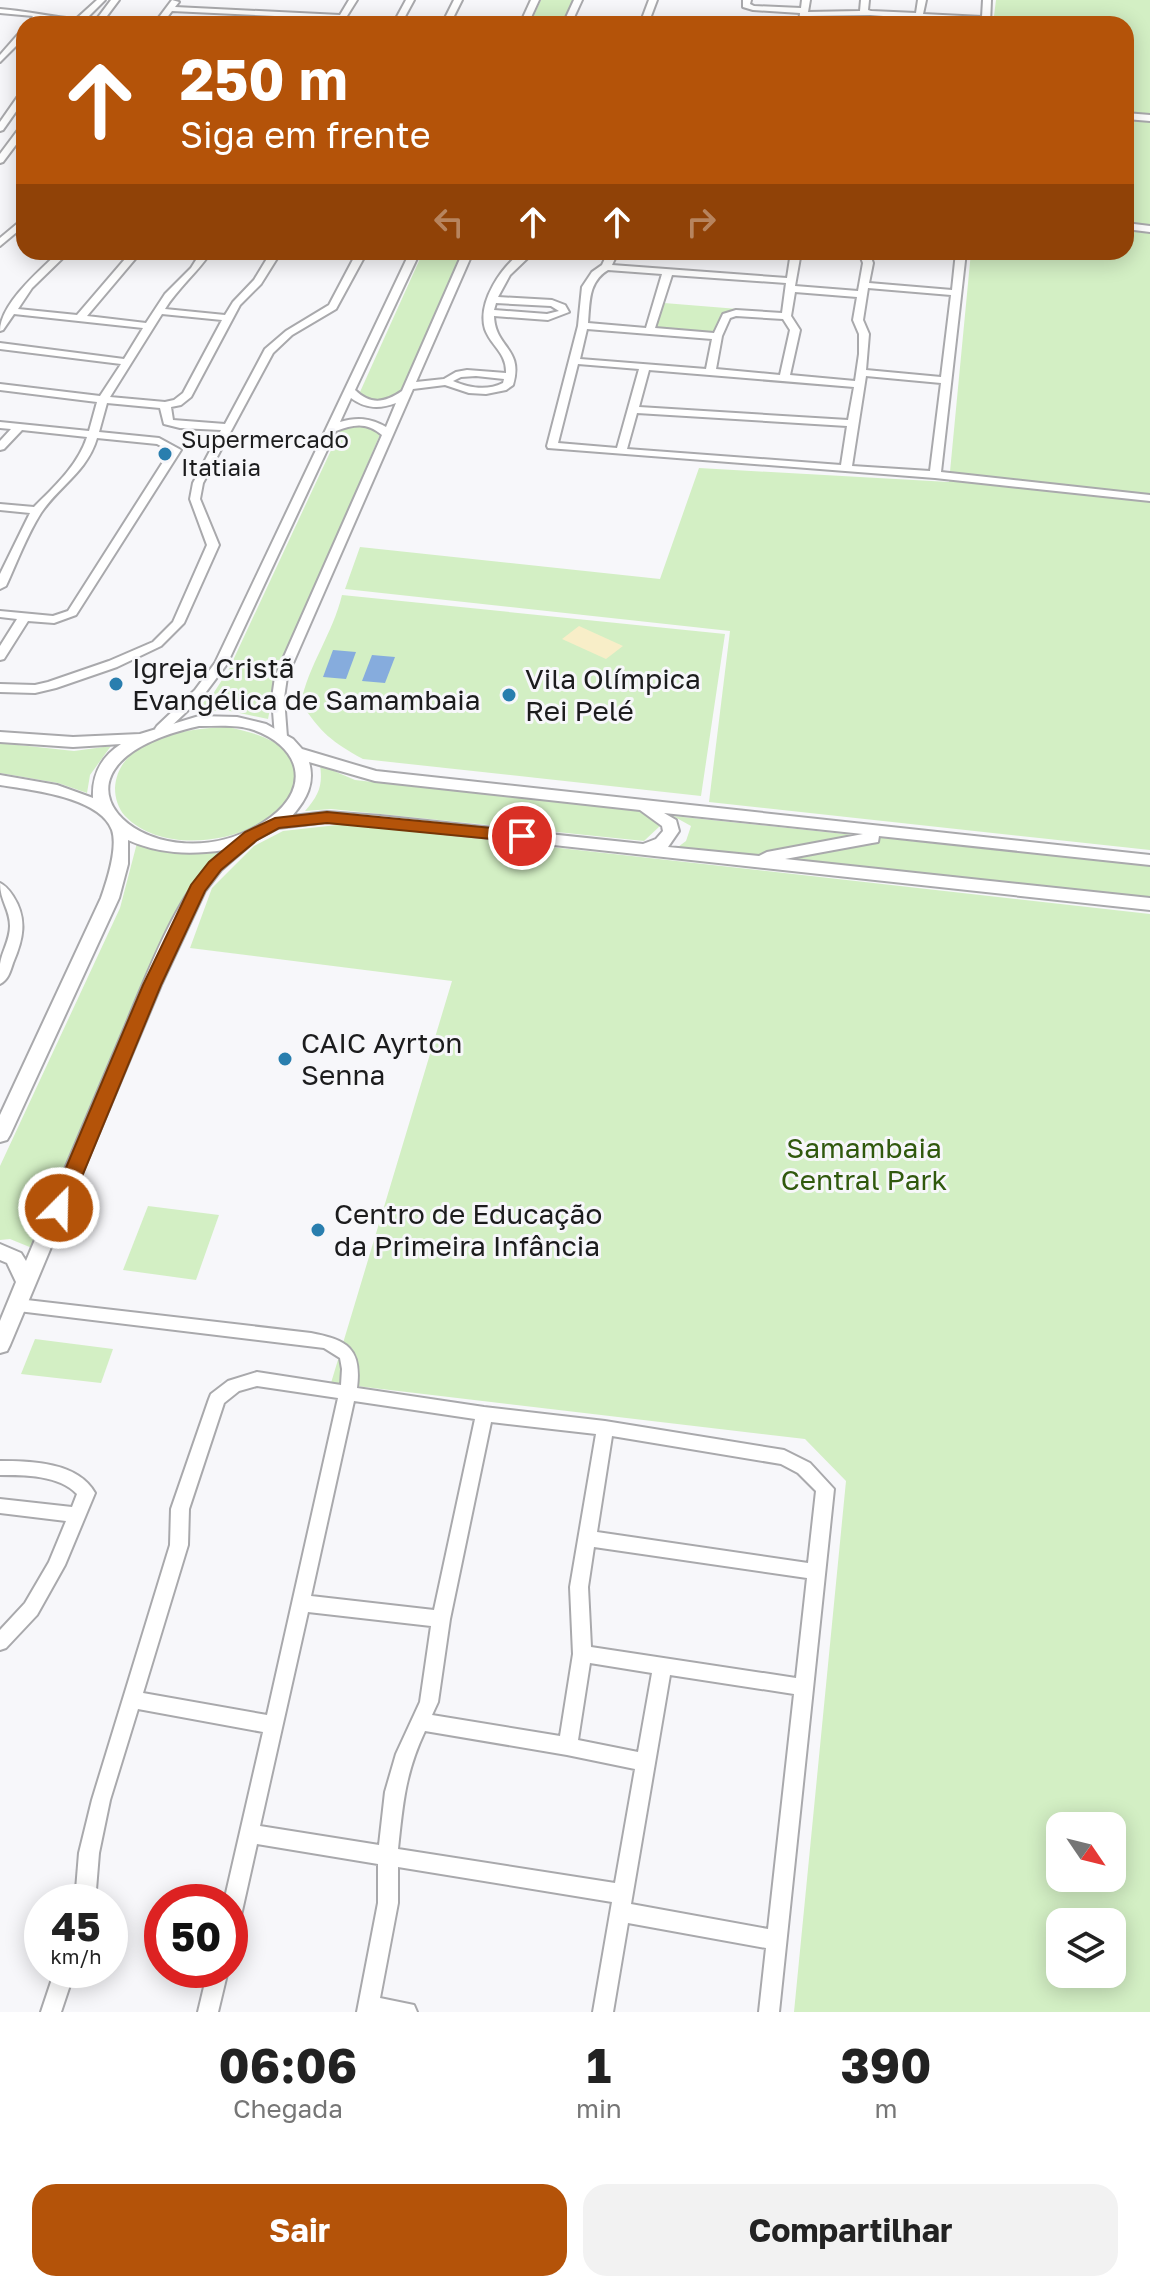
<!DOCTYPE html>
<html lang="pt">
<head>
<meta charset="utf-8">
<style>
  body { margin:0; font-family:"Golos Text",sans-serif; background:#f2f2f2; color:#222; height:100vh; display:flex; flex-direction:column; font-size:30px; white-space:nowrap }
  * { box-sizing:border-box; margin:0 }
  p { font-size:26px; color:#767676 }
  .icon { flex:none; width:44px; height:44px; fill:none; stroke:currentColor; stroke-width:2; stroke-linecap:round; stroke-linejoin:round }
  .map { position:relative; height:2012px; overflow:hidden }
  .panel { display:flex; flex-direction:column; background:#fff; flex:1 }
  .panel>* { flex:none }
  .top-card { position:absolute; left:16px; top:16px; width:1118px; height:244px; border-radius:24px; box-shadow:0 4px 20px #0003; background:#b45309; color:#fff; overflow:hidden }
  .needle { width:52px; rotate:125deg }
  .controls { position:absolute; left:1046px; top:1812px; display:grid; gap:16px }
  .controls a { display:grid; place-items:center; width:80px; height:80px; border-radius:16px; background:#fff; box-shadow:0 4px 20px #0003; font-size:40px }
  .speed { position:absolute; left:24px; top:1884px; display:flex; gap:16px; font-size:40px; font-weight:700; text-align:center }
  .speed>* { display:grid; place-content:center; width:104px; height:104px; border-radius:50%; background:#fff; box-shadow:0 4px 20px #0003; line-height:1 }
  .speed small { font-size:20px; font-weight:400 }
  .speed .limit { border:12px solid #d22; background:#fff; color:#111 }
  .pin { position:absolute; display:grid; place-items:center; width:68px; height:68px; color:#fff; margin:-34px; border:4px solid #fff; border-radius:50%; box-shadow:0 2px 8px #0007 }
  .me { position:absolute; width:88px; margin:-44px; rotate:23deg; stroke-linejoin:round; filter:drop-shadow(0 0 6px #0008) }
  .turn { display:flex; align-items:center; gap:28px; height:168px; padding:0 32px; font-size:36px }
  .turn .icon { width:104px; height:104px; stroke-width:2.5 }
  .turn b { display:block; font-size:56px; line-height:68px }
  .lanes { display:flex; align-items:center; height:76px; padding:0 32px; background:#0003; justify-content:center; gap:40px; direction:ltr }
  .lanes .off { opacity:.35 }
  .eta { display:flex; justify-content:space-evenly; align-items:center; height:136px; text-align:center }
  .eta b { font-size:48px; font-weight:700; line-height:56px }
  .cta { display:flex; gap:16px; margin-top:auto; padding:16px 32px }
  .cta a { flex:1; height:92px; border-radius:24px; background:#b45309; color:#fff; font-size:32px; font-weight:700; line-height:92px; text-align:center }
  .cta a+a { background:#f2f2f2; color:#222 }
  .map>svg:first-child { display:block }
</style>
</head>
<body>
<div class="map">
<svg width="1150" height="2012" viewBox="0 0 1150 2012">
  <rect width="100%" height="100%" fill="#f7f7fa"/>
  <g fill="#d3efc4" fill-rule="evenodd">
    <path d="M541,0H575L564,24H530Z"/>
    <path d="M996,0H1150V850L709,802L730,631L345,589L360,547L660,579L699,468L949,482L971,252H1126V24H993Z"/>
    <path d="M806,10L987,20L986,24H805Z"/>
    <path d="M423,252H464L403,392C386,400 375,405 360,392Z"/>
    <path d="M664,303L738,309L726,317L721,334L656,328Z"/>
    <path d="M359,423L377,424L381,432L276,679L268,719L230,711H193L213,694L229,669L340,431Z"/>
    <path d="M342,595L725,634L701,796L363,759C332,742 321,733 301,703C308,666 333,633 342,595Z"/>
    <path d="M227,727C253,732 303,744 294,781C292,793 286,804 277,812C240,844 161,854 125,816C118,808 115,798 115,788C118,737 189,728 227,727Z"/>
    <path d="M0,743L74,751L111,746L90,775L87,793L58,783L0,773Z"/>
    <path d="M320,765L355,780L639,811L661,825L644,841L331,809L305,811C319,795 323,785 320,765Z"/>
    <path d="M673,816L1150,866V897L678,847L686,841L691,826Z"/>
    <path d="M346,824L1150,914V2012H794L846,1481L805,1439L331,1383L452,981L190,948L212,888L254,846L283,831ZM1060,1826H1112V1878H1060ZM1060,1922H1112V1974H1060Z"/>
    <path d="M137,843L181,854L222,850L190,885L32,1248L10,1239L0,1240V1166L120,908Z"/>
    <path d="M148,1206L219,1215L196,1280L123,1270Z"/>
    <path d="M35,1339L113,1349L101,1383L21,1374Z"/>
  </g>
  <path fill="#f8eec8" d="M579,626L623,646L606,659L562,639Z"/>
  <g fill="#86acdd">
    <path d="M333,650L356,652L346,679L323,677Z"/>
    <path d="M372,655L395,657L385,683L362,681Z"/>
  </g>
  <g fill="none" stroke-linecap="round" stroke-linejoin="round">
    <g stroke="#a9a9ac" stroke-width="4">
      <g id="minor">
        <path d="M97,0H105L81,24L39,21L36,24H28L33,16L0,13V9C28,11 49,17 76,19Z"/>
        <path d="M111,0H119L101,24H93Z"/>
        <path d="M172,0L179,2L175,7L340,15L349,0H357L342,24H334L337,19L172,11L162,24H154Z"/>
        <path d="M406,0H414L401,24H393Z"/>
        <path d="M454,0H462L450,24H442Z"/>
        <path d="M531,0H539L528,24H520Z"/>
        <path d="M574,0H582L571,24H563Z"/>
        <path d="M649,0H657L648,24H640Z"/>
        <path d="M743,0H751L750,4L754,6L801,8L802,0H810L808,12L860,11L861,0H869L868,10L871,11L916,13L918,0H926L923,14L982,17L983,0H991L990,24L870,15L808,16L807,24H799L800,13L753,10L743,7Z"/>
        <path d="M21,31H24V38L0,62V55Z"/>
        <path d="M21,92H24V100L3,130L0,131V122Z"/>
        <path d="M1126,113L1150,115V121L1126,119Z"/>
        <path d="M24,125V134L3,162L0,163V154L21,126Z"/>
        <path d="M24,218V226L0,246V238Z"/>
        <path d="M1126,223L1150,226V232L1126,229Z"/>
        <path d="M59,252H69L32,288L18,309L77,315L131,252H141L87,316L146,323L165,294L191,268L201,252H211C197,273 178,288 165,309L225,315L233,302L254,280L271,252H281L261,284L240,305L191,397L181,405L171,407L173,420L225,424L265,349L286,331L329,305L357,252H367L336,309L292,335L273,353L203,483L200,499L219,545L184,623L161,646L117,667L56,688L35,693L0,692V684L35,685L48,682L109,661L153,642L173,622L207,545L190,499L193,483L221,430L180,428L164,424L160,408L107,403L99,432L159,438L181,450L76,615L54,623L28,621L4,659L0,660V646L17,619L0,617V611L53,616L68,611L170,451L157,444L97,438C87,472 59,486 41,513C27,535 17,562 6,586L0,589V574L30,513L0,510V504L34,507C55,486 78,465 87,437L22,430L4,449L0,450V441L11,429L0,428V422L89,431L97,402L0,390V384L100,396L121,364L0,349V343L124,359L143,328L14,314L3,330L0,331C0,304 40,270 59,252ZM162,314L222,320L183,393L174,400L165,402L110,397Z"/>
        <path d="M410,252H420L355,390C370,405 385,403 402,391L463,252H473L416,382L444,379L456,372L467,370L506,373C507,353 491,346 485,329C477,302 502,266 522,252H534L510,275L498,297L552,300L565,305L569,312L548,320L494,316C495,348 524,348 513,385L506,390L486,394L469,393L445,385L413,389L287,677L284,698L287,737L285,740H277L275,737L272,698L275,677L382,435C367,422 354,424 336,431L227,664L203,696L165,732H157L155,729L157,726L195,690L215,663ZM496,303L551,306L559,311L547,314L494,310ZM476,376L504,379L503,383C487,391 469,388 453,381L461,377ZM351,398C366,409 380,409 396,403L386,427C370,418 357,417 340,422Z"/>
        <path d="M608,252H618L612,265L787,278L791,252H801L795,286L858,291L863,263L859,252H869L873,263L869,283L952,290L956,252H966L941,472L1150,495V501L935,478L548,448L547,446L578,326L582,287L592,272L602,265ZM608,270L662,274L646,328L588,323C590,302 588,282 608,270ZM672,275L786,283L782,313L736,310L723,314L714,333L655,328ZM868,288L951,295L941,377L866,370L869,334L863,320ZM795,292L857,297L853,320L859,334V354L855,381L790,375L800,330L791,316ZM736,316L783,319L790,330L780,375L716,369L722,336L730,318ZM587,329L712,339L706,369L580,359ZM578,364L639,369L617,448L558,443ZM649,370L854,387L848,420L639,407ZM866,376L941,383L930,471L852,466ZM637,413L847,426L841,465L627,449Z"/>
        <path d="M0,883C6,886 9,890 13,896C28,919 23,940 13,963C10,972 8,980 0,984C0,978 0,970 0,964C2,951 10,940 10,926C10,909 0,901 0,883Z"/>
        <path d="M18,1299L311,1333C347,1340 362,1348 357,1388L484,1407L605,1421L784,1450L810,1463L834,1489L779,2012H759L766,1948L628,1923L613,2012H593L612,1902L398,1867V1903L380,1998L414,2005L417,2012H357L378,1903V1864L257,1844L240,1920L237,1927L230,1930V1902H224L263,1732L138,1709L110,1800L99,1853L95,1902H75L79,1853L92,1800L170,1545L171,1509L209,1399L211,1394L228,1381L257,1372L341,1385L342,1369L340,1358L324,1348L18,1311L12,1309L10,1305L12,1301ZM257,1386L338,1398L267,1715L143,1693L188,1545L189,1509L224,1403L239,1391ZM354,1401L475,1419L434,1610L311,1596ZM491,1422L596,1434L570,1587L573,1654L560,1736L432,1715L438,1702L450,1619ZM612,1436L781,1464L798,1473L816,1491L808,1563L597,1532ZM594,1547L807,1578L796,1678L591,1647L588,1587ZM308,1612L431,1626L420,1702L396,1754L385,1792L379,1845L260,1826ZM590,1663L652,1673L638,1752L578,1740ZM670,1675L794,1694L768,1929L631,1904ZM425,1731L567,1755L635,1769L615,1883L398,1849C403,1803 405,1774 425,1731Z"/>
        <path d="M0,1461C31,1461 78,1462 95,1493L65,1565L37,1615L6,1648L0,1650V1630L25,1603L49,1562L66,1521L0,1513V1499L72,1507L77,1494C59,1475 25,1475 0,1475Z"/>
        <path d="M55,1970H75L61,2012H41Z"/>
        <path d="M208,1970H228L218,2012H198Z"/>
      </g>
    </g>
    <g stroke="#a9a9ac" stroke-width="4">
      <path id="major" d="M199,716L237,717L266,724L293,739L302,749L376,771L1150,855V865L879,836L878,842L872,843L785,859L1150,898V910L380,826L327,822L278,828L257,839L221,870L205,891L161,985L10,1345L7,1351L0,1353V1321L16,1282L7,1263L0,1260V1244L21,1253L26,1261C57,1188 88,1114 119,1041C144,984 176,889 224,850C190,855 159,854 128,840V864L119,898L10,1135L7,1140L0,1142V1115L101,898C107,881 118,848 112,830C100,797 31,790 0,785V775L57,785L93,798C92,774 101,757 121,744L73,747L0,742V732L73,737L140,734ZM199,726C217,726 237,724 254,730C299,746 312,786 271,817C161,899 8,769 199,726ZM309,762L375,781L640,810L662,826L663,831L656,839L643,844L380,816L327,812L292,816C307,799 315,783 309,762ZM664,813L863,834L767,852L759,856L668,847L679,831L676,820Z"/>
    </g>
    <use href="#minor" fill="#fff" fill-rule="evenodd"/>
    <use href="#major" fill="#fff" fill-rule="evenodd"/>
  </g>
  <path fill="#b45309" stroke="#753606" stroke-width="2" d="M327,812L522,831L530,836L522,842L327,823L279,828L257,840L221,870L205,891L161,985L69,1208L66,1213H52L49,1208L143,985L191,885L209,862L245,832L275,818Z"/>
  <g fill="#297eae" stroke="#f7f7fa" stroke-width="3">
    <circle cx="165" cy="454" r="8"/>
    <circle cx="116" cy="684" r="8"/>
    <circle cx="509" cy="695" r="8"/>
    <circle cx="285" cy="1059" r="8"/>
    <circle cx="318" cy="1230" r="8"/>
  </g>
  <g text-anchor="middle" stroke-width="6" stroke-linejoin="round" paint-order="stroke">
    <g font-size="24" fill="#1c1c1d" stroke="#f7f7fa" text-anchor="start">
      <text x="181" y="448">Supermercado<tspan x="181" dy="28">Itatiaia</tspan></text>
    </g>
    <g font-size="28" fill="#1c1c1d" stroke="#f7f7fa" text-anchor="start">
      <text x="132" y="678">Igreja Cristã<tspan x="132" dy="32">Evangélica de Samambaia</tspan></text>
      <text x="525" y="689">Vila Olímpica<tspan x="525" dy="32">Rei Pelé</tspan></text>
      <text x="301" y="1053">CAIC Ayrton<tspan x="301" dy="32">Senna</tspan></text>
      <text x="334" y="1224">Centro de Educação<tspan x="334" dy="32">da Primeira Infância</tspan></text>
    </g>
    <g font-size="28" fill="#30590d" stroke="#f7f7fa">
      <text x="864" y="1158">Samambaia<tspan x="864" dy="32">Central Park</tspan></text>
    </g>
  </g>
</svg>
<div class="controls">
<a><svg class="needle" viewBox="-14 -14 28 28"><path d="M0-13l5 13h-10z" fill="#e53935"/><path d="M0 13l5-13h-10z" fill="#767676"/></svg></a>
<a><svg class="icon" aria-label="layers" viewBox="0 0 24 24"><path d="M12 4l9 5-9 5-9-5zM3 14l9 5 9-5"/></svg></a>
</div>
<div class="speed"><div>45<small>km/h</small></div><div class="limit">50</div></div>
<div class="pin" style="left:522px;top:836px;background:#d93025"><svg class="icon" aria-label="arrive" viewBox="0 0 24 24"><path d="M6 21V4h12l-3 4 3 4H6"/></svg></div>
<svg class="me" style="left:59px;top:1208px" viewBox="-20 -20 40 40"><circle r="17" fill="#b45309" stroke="#fff" stroke-width="3"/><path d="M0-11L8 9 0 5-8 9z" fill="#fff"/></svg>
<div class="top-card">
<div class="turn"><svg class="icon" aria-label="ahead" viewBox="0 0 24 24"><path d="M12 20V5M6 11l6-6 6 6"/></svg><div><b>250 m</b>Siga em frente</div></div>
<div class="lanes"><svg class="icon off" aria-label="left" viewBox="0 0 24 24"><path d="M17 20v-9H6M10 6l-5 5 5 5"/></svg><svg class="icon" aria-label="ahead" viewBox="0 0 24 24"><path d="M12 20V5M6 11l6-6 6 6"/></svg><svg class="icon" aria-label="ahead" viewBox="0 0 24 24"><path d="M12 20V5M6 11l6-6 6 6"/></svg><svg class="icon off" aria-label="right" viewBox="0 0 24 24"><path d="M7 20v-9h11M14 6l5 5-5 5"/></svg></div>
</div>
</div>
<section class="panel">
<div class="eta">
<div><b>06:06</b><p>Chegada</p></div>
<div><b>1</b><p>min</p></div>
<div><b>390</b><p>m</p></div>
</div>
<div class="cta"><a>Sair</a><a>Compartilhar</a></div>
</section>
</body>
</html>
